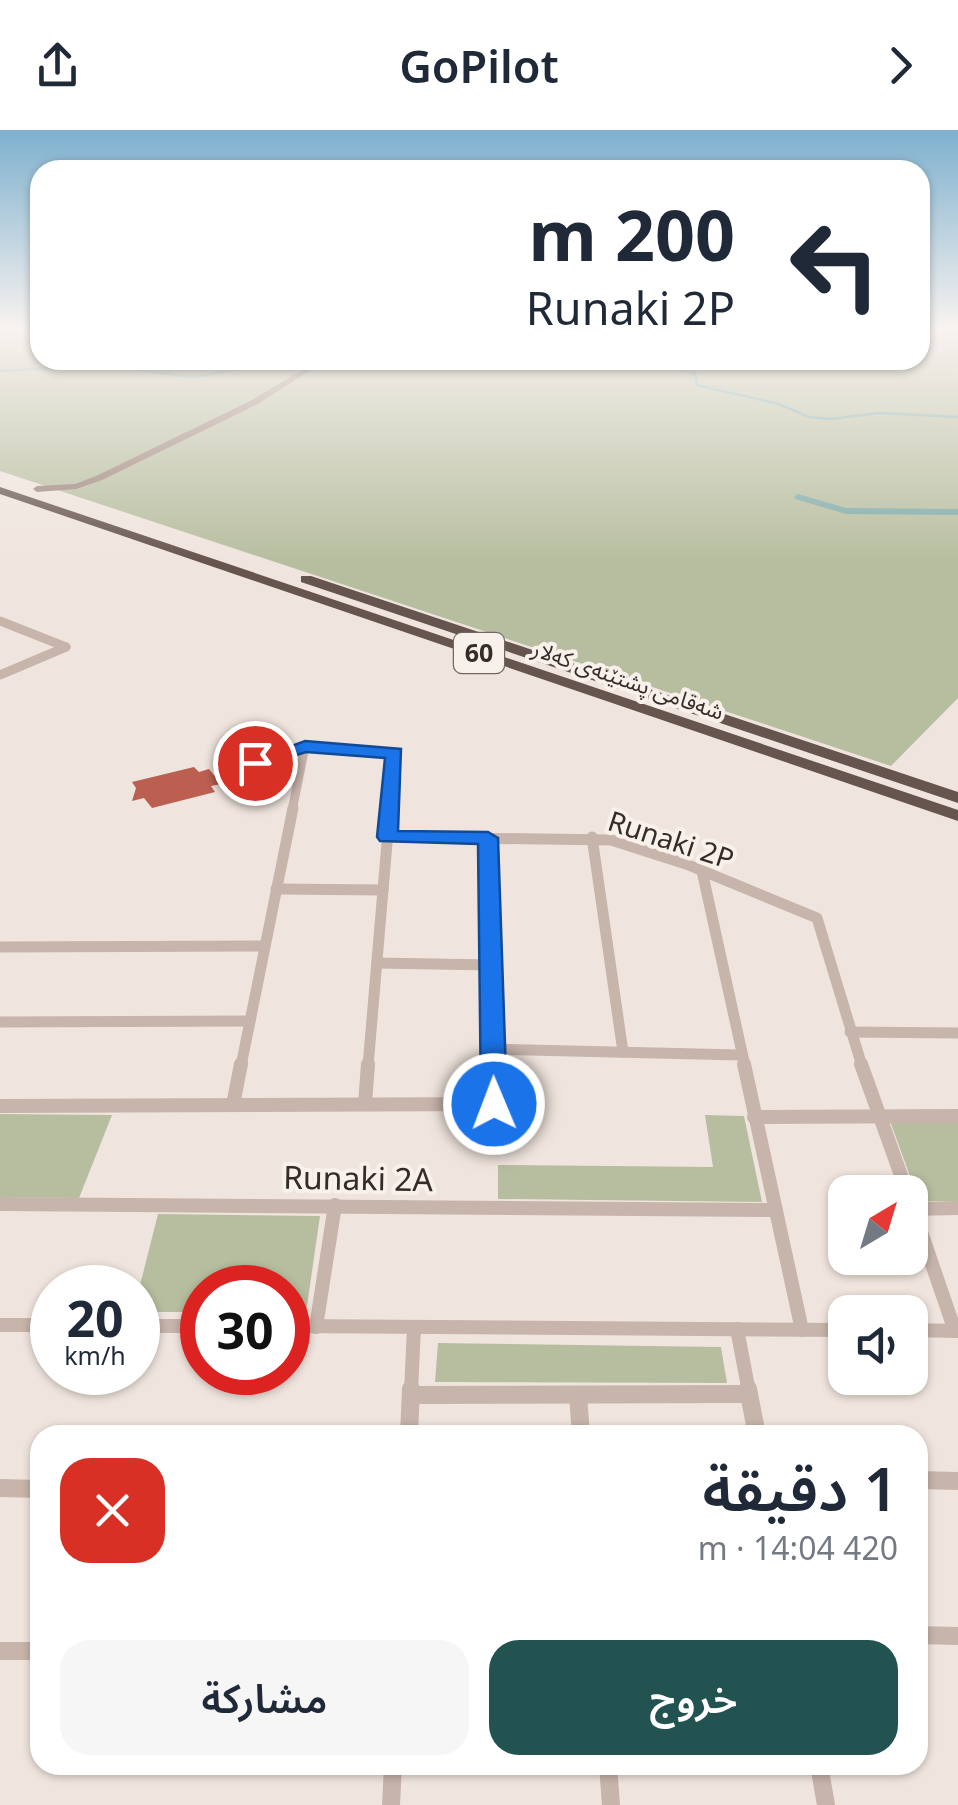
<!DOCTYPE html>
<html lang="ar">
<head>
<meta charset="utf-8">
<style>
  body { margin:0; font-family:"Noto Sans","Noto Sans Arabic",sans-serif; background:#f6f6f7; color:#1f2937; direction:rtl; height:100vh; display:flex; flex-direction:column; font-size:38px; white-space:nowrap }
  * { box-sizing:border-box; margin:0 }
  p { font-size:32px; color:#747a83 }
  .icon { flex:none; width:55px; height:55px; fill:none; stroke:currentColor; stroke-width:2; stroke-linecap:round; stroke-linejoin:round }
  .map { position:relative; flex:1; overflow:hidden; direction:ltr }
  .sheet { position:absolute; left:30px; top:1295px; width:898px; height:350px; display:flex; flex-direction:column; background:#fff; border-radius:30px; box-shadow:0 2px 8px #0004; direction:rtl }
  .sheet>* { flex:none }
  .hud { position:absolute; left:30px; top:30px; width:900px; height:210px; border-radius:30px; box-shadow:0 2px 8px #0004; direction:rtl; background:#fff; color:#1f2937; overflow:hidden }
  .needle { width:65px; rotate:38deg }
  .buttons { position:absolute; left:828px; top:1045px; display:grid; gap:20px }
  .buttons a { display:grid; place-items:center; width:100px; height:100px; border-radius:20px; background:#fff; box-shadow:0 2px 8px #0004; font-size:50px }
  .speed { position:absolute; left:30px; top:1135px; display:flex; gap:20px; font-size:50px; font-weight:700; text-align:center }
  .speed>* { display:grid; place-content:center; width:130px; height:130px; border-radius:50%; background:#fff; box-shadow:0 2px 8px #0004; line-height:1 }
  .speed small { font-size:25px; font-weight:400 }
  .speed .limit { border:15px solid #d22; background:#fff; color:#111 }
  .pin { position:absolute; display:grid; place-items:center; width:85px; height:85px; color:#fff; margin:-42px; border:5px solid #fff; border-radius:50%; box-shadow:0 2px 10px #0007 }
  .me { position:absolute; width:110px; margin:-55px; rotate:359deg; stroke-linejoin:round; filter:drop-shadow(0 0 8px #0008) }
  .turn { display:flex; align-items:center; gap:35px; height:210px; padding:0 30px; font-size:45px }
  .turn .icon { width:130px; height:130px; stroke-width:2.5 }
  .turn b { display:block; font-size:70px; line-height:85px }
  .round { display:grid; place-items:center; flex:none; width:105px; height:105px; border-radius:30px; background:#f6f6f7 }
  .summary { display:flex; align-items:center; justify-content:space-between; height:170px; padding:0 30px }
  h1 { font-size:60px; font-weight:600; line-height:75px }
  .primary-button { display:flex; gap:20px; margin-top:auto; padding:20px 30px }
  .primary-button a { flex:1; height:115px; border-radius:30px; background:#225351; color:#fff; font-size:40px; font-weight:600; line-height:115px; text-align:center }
  .primary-button a+a { background:#f6f6f7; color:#1f2937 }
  header { display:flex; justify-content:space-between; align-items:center; height:130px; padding:0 30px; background:#fff; font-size:45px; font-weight:600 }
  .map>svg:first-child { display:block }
</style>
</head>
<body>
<header><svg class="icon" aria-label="forward" viewBox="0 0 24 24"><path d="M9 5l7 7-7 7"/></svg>GoPilot<svg class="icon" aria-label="share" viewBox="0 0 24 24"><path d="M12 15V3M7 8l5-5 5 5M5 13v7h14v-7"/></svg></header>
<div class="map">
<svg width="958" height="1675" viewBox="0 0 958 1675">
  <rect width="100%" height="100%" fill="#f0e5de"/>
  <g fill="#b7be9f">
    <path d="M0,198H40V230H920V198H958V568L891,636L0,341Z"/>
    <path d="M0,984L112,985L79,1068L0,1067Z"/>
    <path d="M705,985L744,986L762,1072L498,1069V1035L713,1037Z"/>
    <path d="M890,991H958V1071H919Z"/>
    <path d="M158,1084L320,1086L306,1183H288V1158H202V1182H138V1163Z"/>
    <path d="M438,1213L721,1217L727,1253L435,1252Z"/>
  </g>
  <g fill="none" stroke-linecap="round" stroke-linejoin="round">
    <g stroke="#7faba8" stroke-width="2.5">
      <path d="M641,230L695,243L697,255L779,274L809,287L830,289L879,283L958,287"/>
      <path d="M0,241L103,235L193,247L255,236L249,230"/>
    </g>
    <path fill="#7faba8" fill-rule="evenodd" d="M798,364L846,378L958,379V385L846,384L795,369L794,367Z"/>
  </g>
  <path fill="#bb5f51" d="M194,637L199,642L209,639L221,654L211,656L215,662L152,678L144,668L132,671L136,658L132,652Z"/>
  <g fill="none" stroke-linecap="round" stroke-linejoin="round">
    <g stroke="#c7b4ab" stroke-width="9">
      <path d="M0,491L66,517"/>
      <path d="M0,545L66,517"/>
      <path d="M232,640L305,616L395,623L390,681"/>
      <path d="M292,681L305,616"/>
    </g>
    <g stroke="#c7b4ab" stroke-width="11">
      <path d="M387,707L611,710L686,734L817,788L862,936"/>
      <path d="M592,707L623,922"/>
      <path d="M488,708L493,936"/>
      <path d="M702,741L745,936"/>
      <path d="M276,759L383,760"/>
      <path d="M0,817L265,816"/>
      <path d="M377,833L491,835"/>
      <path d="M0,892L250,891"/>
      <path d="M850,902L958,903"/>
      <path d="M492,919L740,925"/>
      <path d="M241,936L293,678"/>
      <path d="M368,936L390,678"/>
    </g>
    <g stroke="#c7b4ab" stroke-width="14">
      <path d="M744,934L802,1200"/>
      <path d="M861,934L907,1062"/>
      <path d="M365,974L368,934"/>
      <path d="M233,975L241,934"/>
      <path d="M0,976L494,974L493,934"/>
      <path d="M754,987L958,986"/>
      <path d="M910,1070L955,1201"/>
      <path d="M0,1074L776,1080"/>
      <path d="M913,1079L958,1078"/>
      <path d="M0,1195H52"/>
      <path d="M138,1196H202"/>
      <path d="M288,1196L845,1200"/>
      <path d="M316,1197L335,1075"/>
      <path d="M737,1199L749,1262"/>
      <path d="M910,1200L958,1201"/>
      <path d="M411,1262L414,1197"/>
    </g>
    <g stroke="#c7b4ab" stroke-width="18">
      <path d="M748,1259L757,1305"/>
      <path d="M411,1265L749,1264"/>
      <path d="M578,1265L581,1305"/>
      <path d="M409,1305L411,1259"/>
      <path d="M918,1350L958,1351"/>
      <path d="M0,1358L40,1359"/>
      <path d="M918,1505L958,1506"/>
      <path d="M0,1521H40"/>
      <path d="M608,1635L611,1675"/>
      <path d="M819,1635L826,1675"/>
      <path d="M391,1675L393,1635"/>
    </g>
    <path fill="#9b847c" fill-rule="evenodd" d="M319,230H327L256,275L102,350L76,359L37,362L33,359L37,356L75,354L96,346L250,271Z"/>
    <g fill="#66544e" fill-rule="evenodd">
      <path d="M0,357L958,680V691L0,364Z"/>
      <path d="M301,446H311L958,662V673L301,452Z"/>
    </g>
  </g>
  <linearGradient id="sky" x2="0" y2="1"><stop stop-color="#7eb0ce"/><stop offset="0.46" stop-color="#f8f3f0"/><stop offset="1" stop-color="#f8f3f0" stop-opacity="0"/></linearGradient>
  <rect width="958" height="432" fill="url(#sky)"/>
  <path fill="#1a73e8" stroke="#114b97" stroke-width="2.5" d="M305,611L401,619L398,701L488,702L498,708L507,974L503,980L494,982L481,974L478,714L380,711L377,707L385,628L306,622L255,638L246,633Z"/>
  <g text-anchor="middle" stroke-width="8" stroke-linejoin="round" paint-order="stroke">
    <g font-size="22" fill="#352c29" stroke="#f8f0ea">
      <text transform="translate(628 550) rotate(19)" y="8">شەقامی پشتێنەی کەلار</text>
    </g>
    <rect fill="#f8f0ea" stroke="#706763" stroke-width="2.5" x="454" y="503" width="50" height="40" rx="8"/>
    <g font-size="25" font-weight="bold" fill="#352c29">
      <text x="479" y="532">60</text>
    </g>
    <g font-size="28" fill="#352c29" stroke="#f8f0ea">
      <text transform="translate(671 710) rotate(18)" y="10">Runaki 2P</text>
    </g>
    <g font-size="32" fill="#352c29" stroke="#f8f0ea">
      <text transform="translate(358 1049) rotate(1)" y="11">Runaki 2A</text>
    </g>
  </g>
</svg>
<div class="buttons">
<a><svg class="needle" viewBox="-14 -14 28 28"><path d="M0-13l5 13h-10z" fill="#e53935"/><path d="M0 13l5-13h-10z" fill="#747a83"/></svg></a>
<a><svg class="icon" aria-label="sound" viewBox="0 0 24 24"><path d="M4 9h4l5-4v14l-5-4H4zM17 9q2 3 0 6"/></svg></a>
</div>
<div class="speed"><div>20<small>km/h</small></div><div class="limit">30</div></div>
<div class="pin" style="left:255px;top:633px;background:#d93025"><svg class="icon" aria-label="arrive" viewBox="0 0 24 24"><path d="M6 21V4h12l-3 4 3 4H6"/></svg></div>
<svg class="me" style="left:494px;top:974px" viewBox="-20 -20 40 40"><circle r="17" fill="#1a73e8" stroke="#fff" stroke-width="3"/><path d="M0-11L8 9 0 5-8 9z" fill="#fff"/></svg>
<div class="hud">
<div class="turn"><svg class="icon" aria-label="left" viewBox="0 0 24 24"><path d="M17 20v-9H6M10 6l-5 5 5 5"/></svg><div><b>200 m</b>Runaki 2P</div></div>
</div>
<section class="sheet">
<div class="summary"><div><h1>1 دقيقة</h1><p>420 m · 14:04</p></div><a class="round" style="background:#d93025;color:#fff"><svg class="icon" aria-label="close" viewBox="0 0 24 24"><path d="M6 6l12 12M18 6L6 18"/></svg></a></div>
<div class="primary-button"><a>خروج</a><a>مشاركة</a></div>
</section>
</div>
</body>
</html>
